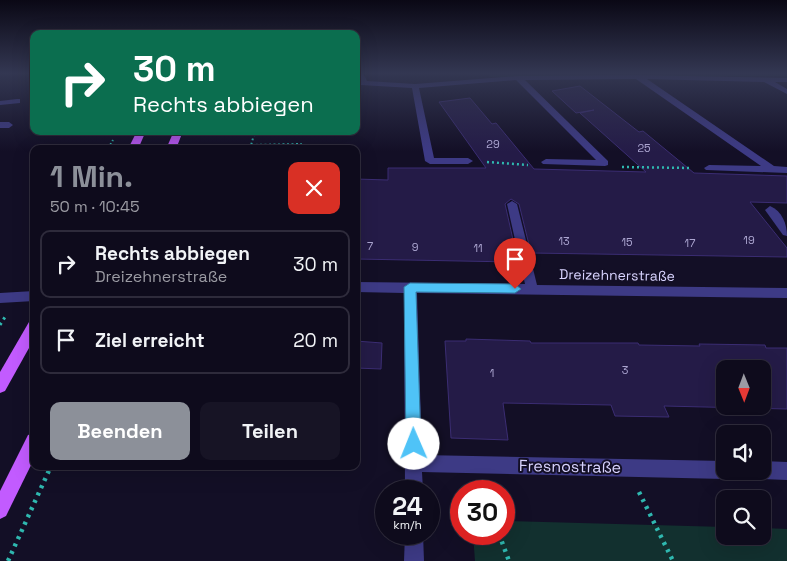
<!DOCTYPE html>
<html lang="de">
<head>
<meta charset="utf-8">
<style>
  body { margin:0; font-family:"Space Grotesk",sans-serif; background:#171425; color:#f1f3f6; height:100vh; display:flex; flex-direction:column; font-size:19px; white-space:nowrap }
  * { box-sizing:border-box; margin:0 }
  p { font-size:16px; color:#9b9ba3 }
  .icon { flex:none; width:28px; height:28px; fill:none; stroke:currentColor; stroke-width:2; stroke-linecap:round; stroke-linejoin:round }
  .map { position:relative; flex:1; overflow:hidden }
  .panel { position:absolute; left:30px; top:145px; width:330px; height:325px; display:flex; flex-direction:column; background:#0e0b1c; border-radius:10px; box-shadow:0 5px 20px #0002,0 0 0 1px #2e2b3b }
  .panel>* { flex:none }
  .hud { position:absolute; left:30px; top:30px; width:330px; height:105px; border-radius:10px; box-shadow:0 5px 20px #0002,0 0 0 1px #2e2b3b; background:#0b6e4f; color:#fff; overflow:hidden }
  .needle { width:32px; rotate:179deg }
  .controls { position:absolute; left:716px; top:360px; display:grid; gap:10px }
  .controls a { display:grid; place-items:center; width:55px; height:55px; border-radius:10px; background:#0e0b1c; box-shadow:0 5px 20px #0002,0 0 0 1px #2e2b3b; font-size:25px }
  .speed { position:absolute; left:375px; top:480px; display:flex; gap:10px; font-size:25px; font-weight:700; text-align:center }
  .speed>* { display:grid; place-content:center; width:65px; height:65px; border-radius:50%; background:#0e0b1c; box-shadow:0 5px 20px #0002,0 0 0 1px #2e2b3b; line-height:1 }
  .speed small { font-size:12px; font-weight:400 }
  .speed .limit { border:8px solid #d22; background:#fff; color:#111 }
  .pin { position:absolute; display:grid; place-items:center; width:42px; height:42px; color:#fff; margin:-51px -21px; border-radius:50% 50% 50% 0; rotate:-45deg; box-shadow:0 0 5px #0007 }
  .pin .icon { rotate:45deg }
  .me { position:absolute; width:55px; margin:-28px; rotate:359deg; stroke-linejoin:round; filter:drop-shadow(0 0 4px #0008) }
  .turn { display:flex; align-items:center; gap:18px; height:105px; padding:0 20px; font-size:22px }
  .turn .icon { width:65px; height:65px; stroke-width:2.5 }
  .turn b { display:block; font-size:35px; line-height:42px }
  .round { display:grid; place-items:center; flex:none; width:52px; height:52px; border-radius:10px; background:#171425 }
  .head { display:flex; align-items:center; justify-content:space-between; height:85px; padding:0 20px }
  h1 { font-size:30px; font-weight:800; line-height:38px; color:#8c9099 }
  .cta { display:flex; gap:10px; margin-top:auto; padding:10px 20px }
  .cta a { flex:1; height:58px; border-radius:10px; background:#8c9099; color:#fff; font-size:20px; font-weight:800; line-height:58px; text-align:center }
  .cta a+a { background:#171425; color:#f1f3f6 }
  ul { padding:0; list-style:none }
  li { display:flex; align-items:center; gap:15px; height:68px; margin:0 10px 8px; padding:0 10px; border:2px solid #2e2b3b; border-radius:10px }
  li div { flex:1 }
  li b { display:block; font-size:19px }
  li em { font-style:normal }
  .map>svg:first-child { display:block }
</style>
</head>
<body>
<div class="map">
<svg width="787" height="561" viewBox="0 0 787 561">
  <rect width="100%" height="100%" fill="#130f26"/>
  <g fill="#12302f">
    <path d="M486,73H787V76L491,77Z"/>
    <path d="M504,521L725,527V536H762L763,528L787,529V561H475L473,534H504Z"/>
  </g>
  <g fill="#241b47" stroke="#3b2d73" fill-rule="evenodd">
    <path d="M580,86L639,132L643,131L694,173L787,176V203L750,202L787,248V257L531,253L519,204L511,199L505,204L516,253H510L512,262L356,259V179L388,180V168H486L439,102L470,98L492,124L496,123L534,169L646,172L580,113L594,110L576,113L552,91Z"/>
    <path d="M466,339L530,341L531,343H638L639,345L700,346L699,344L765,345L766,348H787V409L664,406L669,417L615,416L611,405L503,403L508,440L451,438L445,341H466ZM725,369H762V406H725Z"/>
    <path d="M356,341L382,343L381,369L356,368Z"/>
  </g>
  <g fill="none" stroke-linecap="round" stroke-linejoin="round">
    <g stroke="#2fb8b0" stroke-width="2" stroke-dasharray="2 2.5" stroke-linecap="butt">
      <path d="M251,145L301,144L300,149"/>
      <path d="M108,149L113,140"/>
      <path d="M250,149L255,131"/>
    </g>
    <g stroke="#2fb8b0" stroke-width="2.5" stroke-dasharray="2 3" stroke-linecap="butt">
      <path d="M487,162L528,165"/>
      <path d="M622,167L691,168"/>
    </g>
    <path stroke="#2fb8b0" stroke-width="3" stroke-dasharray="2.5 4" stroke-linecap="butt" d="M0,325L5,317"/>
    <g stroke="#2fb8b0" stroke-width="4.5" stroke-dasharray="3 5" stroke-linecap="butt">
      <path d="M639,492L673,561"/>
      <path d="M499,534L509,561"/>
      <path d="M8,561L51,466"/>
    </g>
    <g fill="#3d3a85" fill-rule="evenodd">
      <path d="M356,73H363L367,81L415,84L518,76L638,75L787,78V82H775L787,89V94L764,82L647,79L774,166L787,167V173L706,170L704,168L709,165L761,166L636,79L525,80L608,161V165L605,166L543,164L541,162L546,159L596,160L516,80L419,88L434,158H468L473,161L468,164H430L425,161L412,88L361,85Z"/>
      <path d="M17,99H20V103L0,105V101Z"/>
      <path d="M0,122H9L13,125L9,128H0Z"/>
      <path d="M512,201L517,204L537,285L787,288V298L417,293L422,455L725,461V471H733L731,476L725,479L422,472L423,491H405L404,293L356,292V282L525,284L507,204Z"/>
      <path d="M770,206C782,211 787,224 787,236L783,235L765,210Z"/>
      <path d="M34,291V301L0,303V293Z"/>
      <path d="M762,461L787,462V480L762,479L756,476L754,471H762Z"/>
      <path d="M405,534H423L424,561H404Z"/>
    </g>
    <g fill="#c25bff" fill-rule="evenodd">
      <path d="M137,131H146L138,149H128Z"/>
      <path d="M174,131H183L176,149H166Z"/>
      <path d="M34,320V339L5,391L0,393V372L29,322Z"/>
      <path d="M34,433V459L6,516L0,519V491L28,435Z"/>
    </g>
  </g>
  <linearGradient id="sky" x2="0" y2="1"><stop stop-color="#0a0815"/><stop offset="0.48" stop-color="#333752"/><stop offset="1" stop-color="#333752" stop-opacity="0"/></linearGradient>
  <rect width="787" height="152" fill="url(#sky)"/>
  <path fill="#4fc3f7" stroke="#337fa1" d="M410,283L515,284L521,289L515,293L416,292L421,444L419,449L414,451L408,449L406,444L404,287Z"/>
  <g text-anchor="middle" stroke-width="4" stroke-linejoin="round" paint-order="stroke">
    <g font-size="11" fill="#aca6d1">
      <text x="493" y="148">29</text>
      <text x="644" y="152">25</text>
      <text x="749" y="244">19</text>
      <text x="564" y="245">13</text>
      <text x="627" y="246">15</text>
      <text x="690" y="247">17</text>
      <text x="370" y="250">7</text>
      <text x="415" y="251">9</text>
      <text x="478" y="252">11</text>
      <text x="625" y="374">3</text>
      <text x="492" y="377">1</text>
    </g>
    <g font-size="14" fill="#d9d4ff" stroke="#130f26">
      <text transform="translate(617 275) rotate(1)" y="5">Dreizehnerstraße</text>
    </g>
    <g font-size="16" fill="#d9d4ff" stroke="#130f26">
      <text transform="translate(570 466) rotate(1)" y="6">Fresnostraße</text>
    </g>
  </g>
</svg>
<div class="controls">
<a><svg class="needle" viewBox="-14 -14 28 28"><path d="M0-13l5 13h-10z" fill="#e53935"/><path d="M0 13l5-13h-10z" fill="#9b9ba3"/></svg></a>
<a><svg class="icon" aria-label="sound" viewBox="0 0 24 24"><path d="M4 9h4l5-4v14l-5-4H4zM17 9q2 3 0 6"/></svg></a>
<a><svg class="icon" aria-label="search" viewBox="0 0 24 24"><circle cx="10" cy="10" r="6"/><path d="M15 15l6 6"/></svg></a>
</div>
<div class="speed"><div>24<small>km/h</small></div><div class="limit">30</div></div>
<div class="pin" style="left:515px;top:289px;background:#d93025"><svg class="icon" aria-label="arrive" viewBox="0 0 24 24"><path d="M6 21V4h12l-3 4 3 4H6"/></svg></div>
<svg class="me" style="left:414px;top:444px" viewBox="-20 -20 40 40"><circle r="19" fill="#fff"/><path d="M0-13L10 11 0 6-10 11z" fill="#4fc3f7"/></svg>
<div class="hud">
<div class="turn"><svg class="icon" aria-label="right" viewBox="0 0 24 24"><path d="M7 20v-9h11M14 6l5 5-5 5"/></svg><div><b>30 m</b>Rechts abbiegen</div></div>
</div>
<section class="panel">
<div class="head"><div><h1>1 Min.</h1><p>50 m · 10:45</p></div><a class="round" style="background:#d93025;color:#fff"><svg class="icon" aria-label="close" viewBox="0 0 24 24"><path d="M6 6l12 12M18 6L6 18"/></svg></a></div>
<ul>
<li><svg class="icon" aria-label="right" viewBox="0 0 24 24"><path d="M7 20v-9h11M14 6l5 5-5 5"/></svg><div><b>Rechts abbiegen</b><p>Dreizehnerstraße</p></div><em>30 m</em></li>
<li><svg class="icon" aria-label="arrive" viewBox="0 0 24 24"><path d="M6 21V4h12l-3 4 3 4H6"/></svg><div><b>Ziel erreicht</b></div><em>20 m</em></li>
</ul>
<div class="cta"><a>Beenden</a><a>Teilen</a></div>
</section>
</div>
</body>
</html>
